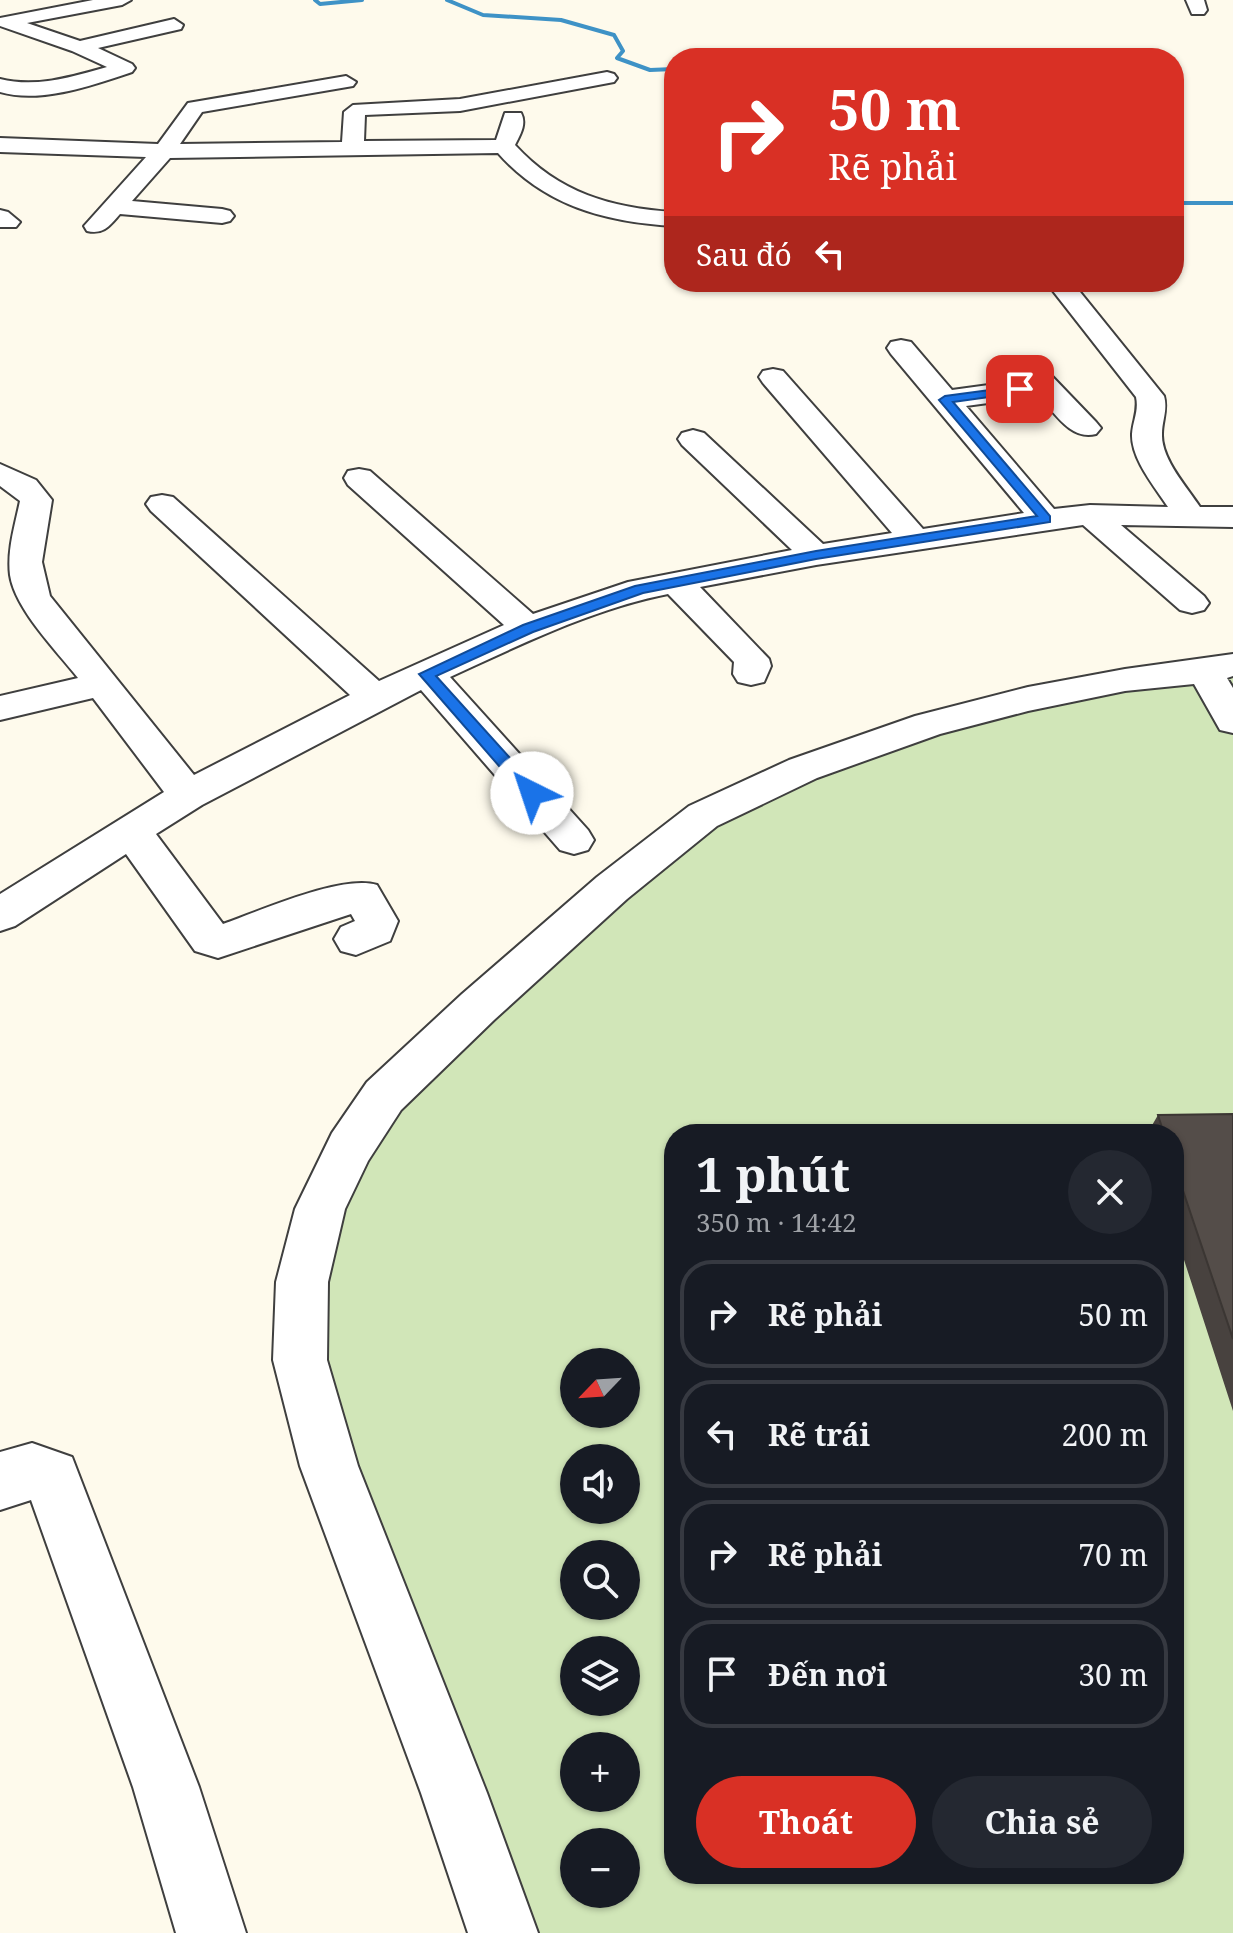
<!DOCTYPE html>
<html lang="vi">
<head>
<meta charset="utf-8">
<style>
  body { margin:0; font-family:"Noto Serif",serif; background:#242831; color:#f1f3f6; height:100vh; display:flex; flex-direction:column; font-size:30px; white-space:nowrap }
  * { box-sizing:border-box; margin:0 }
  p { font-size:26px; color:#9ea1a6 }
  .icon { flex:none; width:44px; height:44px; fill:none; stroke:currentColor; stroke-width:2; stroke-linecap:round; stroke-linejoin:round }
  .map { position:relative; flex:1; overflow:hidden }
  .panel { position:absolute; left:664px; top:1124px; width:520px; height:760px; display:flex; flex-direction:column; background:#171b24; border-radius:32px; box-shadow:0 2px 6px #0004 }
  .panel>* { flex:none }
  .banner { position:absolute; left:664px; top:48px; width:520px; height:244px; border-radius:32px; box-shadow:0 2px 6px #0004; background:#d93025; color:#fff; overflow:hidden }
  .needle { width:52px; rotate:245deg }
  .tools { position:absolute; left:560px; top:1348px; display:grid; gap:16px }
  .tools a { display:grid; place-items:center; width:80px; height:80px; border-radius:50%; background:#171b24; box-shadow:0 2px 6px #0004; font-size:40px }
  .pin { position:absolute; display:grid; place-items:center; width:68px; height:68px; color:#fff; margin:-34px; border-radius:16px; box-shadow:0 4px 12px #0006 }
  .me { position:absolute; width:88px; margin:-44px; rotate:319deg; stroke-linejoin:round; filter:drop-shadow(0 0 6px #0008) }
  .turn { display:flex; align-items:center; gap:28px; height:168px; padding:0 32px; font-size:36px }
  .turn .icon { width:104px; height:104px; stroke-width:2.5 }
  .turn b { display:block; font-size:56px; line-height:68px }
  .then { display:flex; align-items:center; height:76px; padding:0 32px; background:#0003; gap:16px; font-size:30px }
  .round { display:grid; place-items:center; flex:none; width:84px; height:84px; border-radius:42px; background:#242831 }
  .summary { display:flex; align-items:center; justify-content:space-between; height:136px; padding:0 32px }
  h1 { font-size:48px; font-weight:700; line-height:60px }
  .cta { display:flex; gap:16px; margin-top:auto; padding:16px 32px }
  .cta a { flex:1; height:92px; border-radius:48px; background:#d93025; color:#fff; font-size:32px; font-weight:700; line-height:92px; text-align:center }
  .cta a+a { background:#242831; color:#f1f3f6 }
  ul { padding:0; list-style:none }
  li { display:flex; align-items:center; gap:24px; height:108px; margin:0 16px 12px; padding:0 16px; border:4px solid #363941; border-radius:32px }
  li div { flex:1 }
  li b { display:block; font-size:30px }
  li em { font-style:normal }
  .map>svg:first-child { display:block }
</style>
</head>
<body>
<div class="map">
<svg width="1233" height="1933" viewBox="0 0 1233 1933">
  <rect width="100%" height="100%" fill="#fefaec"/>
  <path fill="#d1e6b8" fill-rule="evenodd" d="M1233,672V1933H522L328,1407L315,1281L333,1210L394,1103L709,822L856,757L1029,706ZM674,1134H1174V1874H674ZM574,1362H626V1414H574ZM574,1458H626V1510H574ZM574,1554H626V1606H574ZM574,1650H626V1702H574ZM574,1746H626V1798H574ZM574,1842H626V1894H574Z"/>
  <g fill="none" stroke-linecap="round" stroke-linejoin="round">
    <g stroke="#3e92c6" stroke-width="4">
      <path d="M315,0L320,4L362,0"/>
      <path d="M447,0L483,15L561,20L614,35L623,51L617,58L650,70L674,69"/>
      <path d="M1174,203H1233"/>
    </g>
    <g stroke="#3f3f3f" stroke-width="4">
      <g id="minor">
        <path d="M93,0H131L122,5L27,23L80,41L174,19L183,25L181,29L98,48L132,64L135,68L132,72C93,85 41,104 0,92V79C36,88 72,77 107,67L72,51L0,26V18Z"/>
        <path d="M1186,0H1204L1207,10L1204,14H1192Z"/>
        <path d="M607,72L614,74L617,78L614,82L460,111L365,115L364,141L496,140L505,113H521C527,124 520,135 515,145C559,193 611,208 674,212V226C605,222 545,206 498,153L170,158L132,201L222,209L230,211L234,216L230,221L222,223L120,214C110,225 104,235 87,231L84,226L146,157L0,152V138L158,144L188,103L346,76L356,82L353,86L202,112L180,144L342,142L344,112L353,105L460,99Z"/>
        <path d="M0,210L8,212L20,222L16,227H0Z"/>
        <path d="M1046,282H1072L1164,396C1168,410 1162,420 1162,434C1161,459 1187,487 1200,507H1233V527L1121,525L1204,596L1209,603L1204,610L1192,613L1180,610L1083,525L816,565L700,587L769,659L771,666L764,682L751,685L738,682L733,674L734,662L668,594C592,609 520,645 450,677L588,830L594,840L588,850L574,854L560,850L421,690L202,805L156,834L223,924C260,911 342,874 377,885L398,921L390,941L356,955L341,951L334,939L341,927L355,921L351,914L218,958L195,951L126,854L15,926L0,931V894L164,792L93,698L0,720V696L78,678C56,650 15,609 10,575C7,550 15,525 20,501L0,486V464L36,480L52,500L42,562L50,596L194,775L350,695L151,511L146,504L151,497L162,495L173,497L379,681L504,625L348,485L344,478L348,471L359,469L370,471L533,614L628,582L792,550L682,445L678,439L682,433L693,430L704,433L823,544L892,533L763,383L759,377L763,371L773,369L783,371L923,529L1024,513L891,354L887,348L891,342L901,340L911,342L952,390L1025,380L1022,376L1026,370L1036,368L1046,370L1096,422L1101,428L1096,434C1071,441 1055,413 1039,396L966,406L1054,509L1090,505L1168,507C1155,487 1131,459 1132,434C1133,420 1139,411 1136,397Z"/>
        <path d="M1233,654V676L1227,678L1233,688V733L1220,730L1194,684L1125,691L1028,711L940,734L817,778L717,826L627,899L494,1020L401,1110L368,1161L345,1209L328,1282L327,1360L358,1466L487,1793L538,1933H468L421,1793L300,1466L273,1360L276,1282L295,1209L332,1133L367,1082L462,994L597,877L689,806L789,760L915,716L1028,687L1125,669Z"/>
        <path d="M32,1443L72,1457L199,1787L246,1933H176L133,1787L31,1500L0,1510V1452Z"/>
      </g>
    </g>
    <use href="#minor" fill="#fff" fill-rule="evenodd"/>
  </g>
  <path fill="#48423f" d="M1233,1114V1411L1174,1229V1134H1147L1158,1115Z"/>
  <path fill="#544d49" stroke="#3b3633" stroke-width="2" d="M1233,1114V1339L1174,1164V1134H1164L1158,1115Z"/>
  <path fill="#1a73e8" stroke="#114b97" stroke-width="2" d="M1020,386L1026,389L1025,392L953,402L1050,516V522L816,559L643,593L533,632L436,676L538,789V797H526L419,674L523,625L635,586L816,551L1037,516L939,400L945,396Z"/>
</svg>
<div class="tools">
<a><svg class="needle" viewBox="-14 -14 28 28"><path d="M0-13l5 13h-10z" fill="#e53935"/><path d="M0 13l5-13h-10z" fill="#9ea1a6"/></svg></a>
<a><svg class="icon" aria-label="sound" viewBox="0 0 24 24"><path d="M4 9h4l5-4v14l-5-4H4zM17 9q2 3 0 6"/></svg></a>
<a><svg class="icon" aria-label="search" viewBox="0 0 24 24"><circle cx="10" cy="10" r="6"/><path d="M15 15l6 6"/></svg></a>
<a><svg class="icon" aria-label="layers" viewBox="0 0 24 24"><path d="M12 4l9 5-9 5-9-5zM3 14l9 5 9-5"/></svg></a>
<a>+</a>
<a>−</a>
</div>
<div class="pin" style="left:1020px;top:389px;background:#d93025"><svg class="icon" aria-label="arrive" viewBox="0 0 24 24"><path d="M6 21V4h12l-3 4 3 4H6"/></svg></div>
<svg class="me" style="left:532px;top:793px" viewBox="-20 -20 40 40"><circle r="19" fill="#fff"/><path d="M0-13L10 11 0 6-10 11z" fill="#1a73e8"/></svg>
<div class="banner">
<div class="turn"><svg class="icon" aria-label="right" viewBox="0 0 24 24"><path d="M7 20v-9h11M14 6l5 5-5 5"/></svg><div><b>50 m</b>Rẽ phải</div></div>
<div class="then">Sau đó<svg class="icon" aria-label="left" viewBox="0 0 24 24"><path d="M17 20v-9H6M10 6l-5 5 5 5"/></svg></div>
</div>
<section class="panel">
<div class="summary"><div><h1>1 phút</h1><p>350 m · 14:42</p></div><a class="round"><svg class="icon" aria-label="close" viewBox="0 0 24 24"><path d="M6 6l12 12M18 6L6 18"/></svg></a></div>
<ul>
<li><svg class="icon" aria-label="right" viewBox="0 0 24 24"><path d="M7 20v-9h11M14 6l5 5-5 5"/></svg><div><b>Rẽ phải</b></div><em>50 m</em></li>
<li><svg class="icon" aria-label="left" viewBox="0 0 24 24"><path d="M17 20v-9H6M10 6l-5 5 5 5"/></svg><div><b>Rẽ trái</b></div><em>200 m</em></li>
<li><svg class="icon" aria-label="right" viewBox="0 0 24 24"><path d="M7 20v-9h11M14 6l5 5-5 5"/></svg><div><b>Rẽ phải</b></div><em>70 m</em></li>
<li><svg class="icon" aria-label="arrive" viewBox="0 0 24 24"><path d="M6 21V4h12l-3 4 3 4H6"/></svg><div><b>Đến nơi</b></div><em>30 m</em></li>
</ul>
<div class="cta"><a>Thoát</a><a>Chia sẻ</a></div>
</section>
</div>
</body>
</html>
